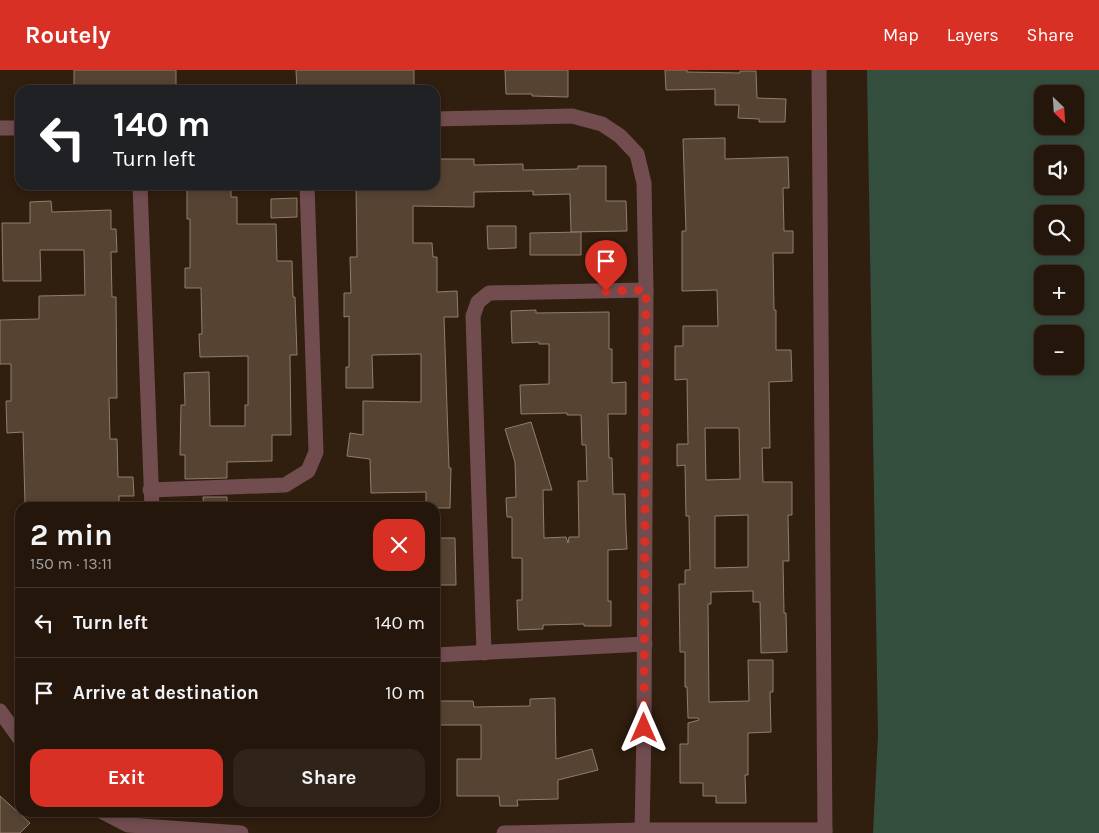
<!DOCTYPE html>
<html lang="en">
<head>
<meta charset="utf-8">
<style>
  body { margin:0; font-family:Karla,sans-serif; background:#302319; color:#f1f3f6; height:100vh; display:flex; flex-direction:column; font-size:19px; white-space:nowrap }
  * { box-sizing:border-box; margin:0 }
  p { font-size:16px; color:#a39f9d }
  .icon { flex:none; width:28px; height:28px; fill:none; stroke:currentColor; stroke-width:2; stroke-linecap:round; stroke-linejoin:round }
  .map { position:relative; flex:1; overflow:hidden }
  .panel { position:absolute; left:15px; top:432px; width:425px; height:315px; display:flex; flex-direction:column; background:#24160b; border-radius:15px; box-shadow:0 2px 8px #0003,0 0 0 1px #41352c }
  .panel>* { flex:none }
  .hud { position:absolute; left:15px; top:15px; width:425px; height:105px; border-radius:15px; box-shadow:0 2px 8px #0003,0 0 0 1px #41352c; background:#202124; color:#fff; overflow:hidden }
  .needle { width:32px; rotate:155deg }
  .buttons { position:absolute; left:1034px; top:15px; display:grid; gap:10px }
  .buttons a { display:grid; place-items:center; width:50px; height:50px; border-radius:10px; background:#24160b; box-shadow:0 2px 8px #0003,0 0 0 1px #41352c; font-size:25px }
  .pin { position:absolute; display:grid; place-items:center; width:42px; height:42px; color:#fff; margin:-51px -21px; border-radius:50% 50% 50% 0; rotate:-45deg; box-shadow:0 0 5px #0007 }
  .pin .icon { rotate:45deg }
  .me { position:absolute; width:55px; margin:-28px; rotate:0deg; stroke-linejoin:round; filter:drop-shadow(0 0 4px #0008) }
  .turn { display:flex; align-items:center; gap:18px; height:105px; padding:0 15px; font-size:22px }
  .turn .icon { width:65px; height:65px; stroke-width:2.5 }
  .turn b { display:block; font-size:35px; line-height:42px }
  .round { display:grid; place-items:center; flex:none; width:52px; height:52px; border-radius:15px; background:#302319 }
  .overview { display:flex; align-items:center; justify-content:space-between; height:85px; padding:0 15px }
  h1 { font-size:30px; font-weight:700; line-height:38px }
  .primary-button { display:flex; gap:10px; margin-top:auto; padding:10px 15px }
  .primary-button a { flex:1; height:58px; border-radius:15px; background:#d93025; color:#fff; font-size:20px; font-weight:700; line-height:58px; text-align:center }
  .primary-button a+a { background:#302319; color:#f1f3f6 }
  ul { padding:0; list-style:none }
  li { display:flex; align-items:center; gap:15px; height:70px; padding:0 15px; border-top:1px solid #41352c }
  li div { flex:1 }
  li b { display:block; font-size:19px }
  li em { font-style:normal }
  header { display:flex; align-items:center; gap:30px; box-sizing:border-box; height:70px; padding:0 25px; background:#d93025; color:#fff }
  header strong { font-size:24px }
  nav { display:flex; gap:28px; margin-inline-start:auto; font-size:18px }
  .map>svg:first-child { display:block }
</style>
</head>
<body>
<header>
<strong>Routely</strong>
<nav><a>Map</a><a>Layers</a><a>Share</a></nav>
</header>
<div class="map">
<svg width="1099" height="763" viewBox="0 0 1099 763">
  <rect width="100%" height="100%" fill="#301e0f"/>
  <path fill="#354f3f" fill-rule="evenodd" d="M867,0H1099V763H873L878,666ZM1042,24H1075V56H1042ZM1042,84H1075V116H1042ZM1042,144H1075V176H1042ZM1042,204H1075V236H1042ZM1042,264H1075V296H1042Z"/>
  <g fill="#564332" stroke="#937d6b" fill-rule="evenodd">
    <path d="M74,0H176V18L74,19Z"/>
    <path d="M296,0H414V20H297Z"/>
    <path d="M505,0H568V27L532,26V24H506Z"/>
    <path d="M665,0H687V2L740,3V1H756L757,28L786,29L785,52H759V49L738,48L739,35H715V19L666,20Z"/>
    <path d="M725,68V89L788,87L789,118H783L784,161H793V183H773L774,240H776V280H791L792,311L769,312L770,378H762L763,412H792V445H788L789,491H783L784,543H786L787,582L761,583L760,532H753V521L711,522V534H708L709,632L749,631L748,590H773V622H770L771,662L748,663V705H745L746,733H716V726H703V713H680V674H688V653L699,650L698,648H688L687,617H685V582H680L679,514H685V500H690L689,446H686L685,395L677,396V374H688L687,309L675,310V276H683V256H718L717,220L682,221V161H686L683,69ZM705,358H739L740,409L706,410ZM748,445V497L715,498V446Z"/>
    <path d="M435,89H474V95L523,94V100L578,99V96H606V131H626L627,161L571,162L570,124L533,125V121L474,122V137L413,136V173H432L433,187H437V222L457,221L458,247H444L449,398H451L450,438H426V422L371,423L370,389L347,386L350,363L363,365V331L421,332V284L372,285L373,318H346V297H349V246L344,247V223H351L350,187H357L356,115H435Z"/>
    <path d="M187,117H231V127H237V154H276L277,191H292L293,227H295L297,285H290L291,365H272V391L227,392V408L185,409V385H180L181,335H185L184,303L209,302L210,356H245V335H248V286L200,287L199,264H202L201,218H185V198H190V149H187Z"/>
    <path d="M297,128V147L271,148V129Z"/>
    <path d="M51,131L52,142L111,140V159H116L117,182H111L112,227H116L117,328H109L110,369H117L118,407H133L134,426H119V434L95,435V432L58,433V438H38V433H25L23,362L7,363L6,331H11V294H0V250L39,249V226L85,225L84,180H40L41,211H3L2,153H30V132Z"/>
    <path d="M487,156H516V178L488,179Z"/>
    <path d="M581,162V185H530V163Z"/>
    <path d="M536,240V243L609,242V279H612V313L626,312V344H608L609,388H612L613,424H625L626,460L627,479L608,480V531H611V556H584V554L543,555V559L518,560L517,530H522V488H512V447H507L506,428L516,427L515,392L505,359L531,352L552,420H543L544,468L566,467L568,473L569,467H579L578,411H587L586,375H582L581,345H567V343L521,344L520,315L549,314V274H539V272L512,273L511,241Z"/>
    <path d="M203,427H227V438H204Z"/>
    <path d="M435,468H455L456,515H435Z"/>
    <path d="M555,628L556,689L592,679L598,700L558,710V729L517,730L518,736H500L499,726H457V689H481V655H435V631H473L474,637L530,636V629Z"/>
    <path d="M0,726L30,753L20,763H0Z"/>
  </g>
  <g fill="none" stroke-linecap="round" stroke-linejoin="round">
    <g stroke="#724d4f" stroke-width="15">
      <path d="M819,0L825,763"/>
      <path d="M435,49L572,46L602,54L620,66L637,84L644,113L646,220L644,658L642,763"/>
      <path d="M0,58H20"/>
      <path d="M140,115L152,438"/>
      <path d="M150,420L285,415L308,401L316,382L307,115"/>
      <path d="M484,583L473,246L478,232L489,223L646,220"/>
      <path d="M435,585L645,574"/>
      <path d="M0,641L20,669"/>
      <path d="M103,742L128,755L241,763"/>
      <path d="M504,763L642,760H825"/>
    </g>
  </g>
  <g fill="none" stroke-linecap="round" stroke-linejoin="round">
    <path stroke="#d93025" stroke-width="9" stroke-dasharray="0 16.2" d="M606,221L646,220L644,658"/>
  </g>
</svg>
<div class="buttons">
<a><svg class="needle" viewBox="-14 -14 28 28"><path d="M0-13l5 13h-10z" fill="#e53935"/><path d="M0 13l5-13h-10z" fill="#a39f9d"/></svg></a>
<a><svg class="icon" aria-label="sound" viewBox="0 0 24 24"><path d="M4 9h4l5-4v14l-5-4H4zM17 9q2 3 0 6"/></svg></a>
<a><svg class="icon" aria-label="search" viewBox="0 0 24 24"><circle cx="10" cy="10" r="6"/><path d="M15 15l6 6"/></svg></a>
<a>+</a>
<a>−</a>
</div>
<div class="pin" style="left:606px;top:221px;background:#d93025"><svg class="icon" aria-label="arrive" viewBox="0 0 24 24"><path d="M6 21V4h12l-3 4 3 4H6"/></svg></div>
<svg class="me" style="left:644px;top:658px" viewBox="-20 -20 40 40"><path d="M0-17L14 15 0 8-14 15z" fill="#d93025" stroke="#fff" stroke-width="4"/></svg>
<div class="hud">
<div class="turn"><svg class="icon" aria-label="left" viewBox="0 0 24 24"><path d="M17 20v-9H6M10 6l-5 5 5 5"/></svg><div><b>140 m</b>Turn left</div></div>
</div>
<section class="panel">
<div class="overview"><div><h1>2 min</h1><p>150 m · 13:11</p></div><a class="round" style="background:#d93025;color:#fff"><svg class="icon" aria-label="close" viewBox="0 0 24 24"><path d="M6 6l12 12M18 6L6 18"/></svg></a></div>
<ul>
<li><svg class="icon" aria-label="left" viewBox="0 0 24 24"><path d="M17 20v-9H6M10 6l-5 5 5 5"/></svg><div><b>Turn left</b></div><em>140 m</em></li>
<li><svg class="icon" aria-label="arrive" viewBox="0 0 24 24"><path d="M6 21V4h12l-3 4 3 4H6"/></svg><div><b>Arrive at destination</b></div><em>10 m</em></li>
</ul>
<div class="primary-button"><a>Exit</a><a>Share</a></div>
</section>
</div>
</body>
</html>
